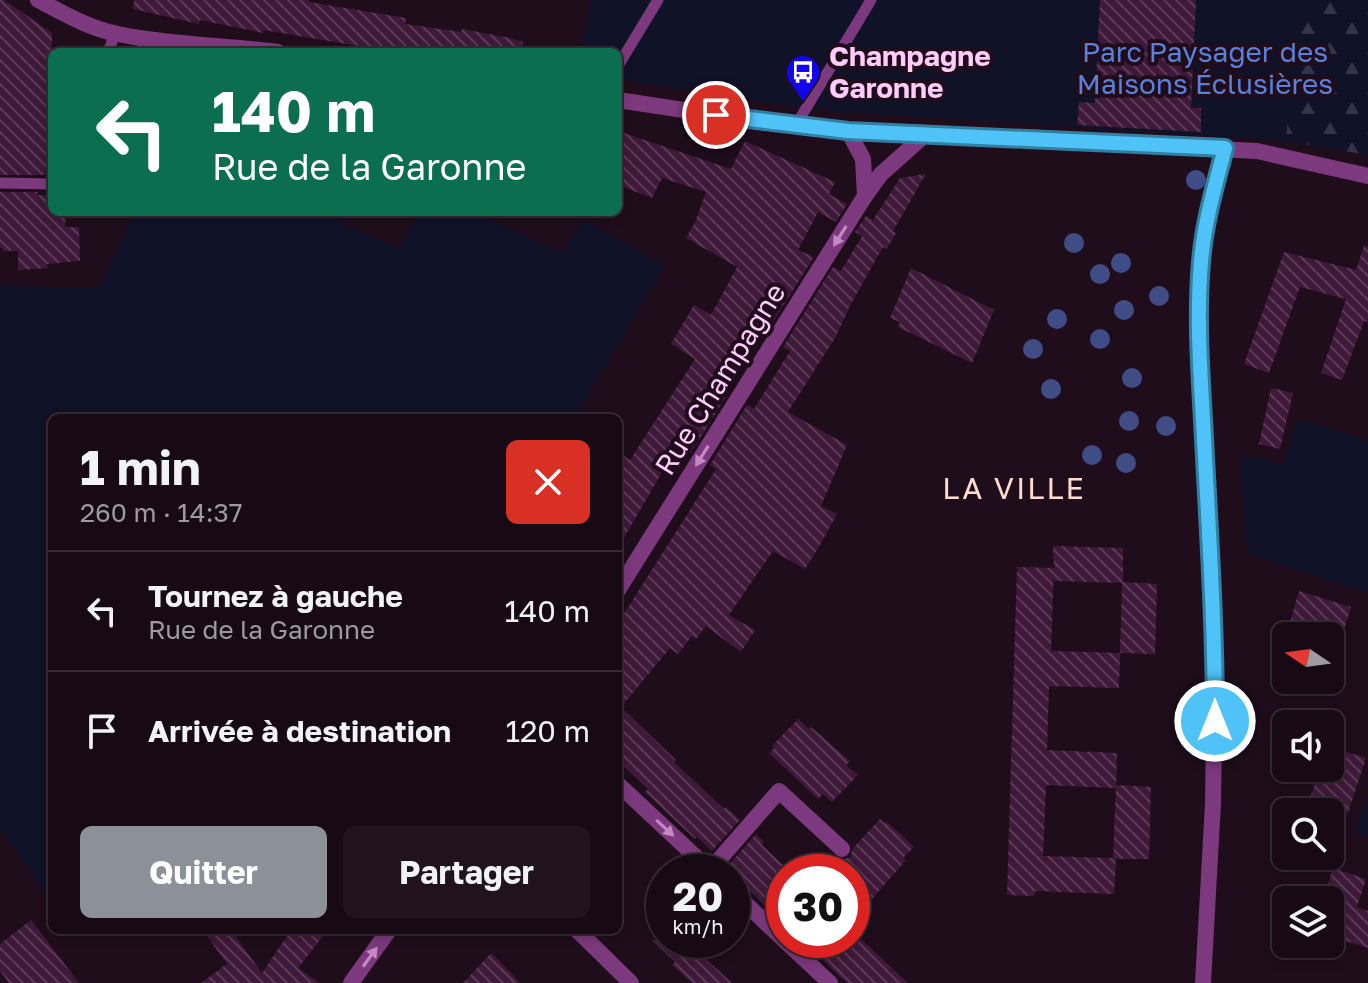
<!DOCTYPE html>
<html lang="fr">
<head>
<meta charset="utf-8">
<style>
  body { margin:0; font-family:"Golos Text",sans-serif; background:#20131e; color:#f1f3f6; height:100vh; display:flex; flex-direction:column; font-size:30px; white-space:nowrap }
  * { box-sizing:border-box; margin:0 }
  p { font-size:26px; color:#9e9aa0 }
  .icon { flex:none; width:44px; height:44px; fill:none; stroke:currentColor; stroke-width:2; stroke-linecap:round; stroke-linejoin:round }
  .map { position:relative; flex:1; overflow:hidden }
  .side { position:absolute; left:48px; top:414px; width:574px; height:520px; display:flex; flex-direction:column; background:#170a15; border-radius:12px; box-shadow:0 4px 12px #0003,0 0 0 2px #362b34 }
  .side>* { flex:none }
  .hud { position:absolute; left:48px; top:48px; width:574px; height:168px; border-radius:12px; box-shadow:0 4px 12px #0003,0 0 0 2px #362b34; background:#0b6e4f; color:#fff; overflow:hidden }
  .needle { width:52px; rotate:283deg }
  .controls { position:absolute; left:1272px; top:622px; display:grid; gap:16px }
  .controls a { display:grid; place-items:center; width:72px; height:72px; border-radius:12px; background:#170a15; box-shadow:0 4px 12px #0003,0 0 0 2px #362b34; font-size:40px }
  .speed { position:absolute; left:646px; top:854px; display:flex; gap:16px; font-size:40px; font-weight:700; text-align:center }
  .speed>* { display:grid; place-content:center; width:104px; height:104px; border-radius:50%; background:#170a15; box-shadow:0 4px 12px #0003,0 0 0 2px #362b34; line-height:1 }
  .speed small { font-size:20px; font-weight:400 }
  .speed .limit { border:12px solid #d22; background:#fff; color:#111 }
  .pin { position:absolute; display:grid; place-items:center; width:68px; height:68px; color:#fff; margin:-34px; border:4px solid #fff; border-radius:50%; box-shadow:0 2px 8px #0007 }
  .me { position:absolute; width:88px; margin:-44px; rotate:0deg; stroke-linejoin:round; filter:drop-shadow(0 0 6px #0008) }
  .turn { display:flex; align-items:center; gap:28px; height:168px; padding:0 32px; font-size:36px }
  .turn .icon { width:104px; height:104px; stroke-width:2.5 }
  .turn b { display:block; font-size:56px; line-height:68px }
  .round { display:grid; place-items:center; flex:none; width:84px; height:84px; border-radius:12px; background:#20131e }
  .summary { display:flex; align-items:center; justify-content:space-between; height:136px; padding:0 32px }
  h1 { font-size:48px; font-weight:700; line-height:60px }
  .button { display:flex; gap:16px; margin-top:auto; padding:16px 32px }
  .button a { flex:1; height:92px; border-radius:12px; background:#8c9099; color:#fff; font-size:32px; font-weight:700; line-height:92px; text-align:center }
  .button a+a { background:#20131e; color:#f1f3f6 }
  ul { padding:0; list-style:none }
  li { display:flex; align-items:center; gap:24px; height:120px; padding:0 32px; border-top:2px solid #362b34 }
  li div { flex:1 }
  li b { display:block; font-size:30px }
  li em { font-style:normal }
  .map>svg:first-child { display:block }
</style>
</head>
<body>
<div class="map">
<svg width="1368" height="983" viewBox="0 0 1368 983">
  <defs>
    <pattern id="forest-firs" width="22" height="20" patternUnits="userSpaceOnUse" patternTransform="scale(2)"><rect width="22" height="20" fill="#101228"/><path d="M5 1l3.5 6h-7zM16 11l3.5 6h-7z" fill="#343348"/></pattern>
    <pattern id="building-back-hatch" width="6" height="6" patternUnits="userSpaceOnUse" patternTransform="scale(2)"><rect width="6" height="6" fill="#3f1939"/><path d="M-1 5l2 2M0 0l6 6M5-1l2 2" fill="none" stroke="#5c3957"/></pattern>
  </defs>
  <rect width="100%" height="100%" fill="#1f0d1c"/>
  <g fill="#101228">
    <path d="M591,0H1298L1286,141L842,112L783,105L618,79V52H582Z"/>
    <path d="M135,212H318L398,249L420,212H475L562,253L583,220L665,266L574,418H52V903L0,828V286L99,288Z"/>
    <path d="M1298,419L1368,441V592L1247,553L1240,455L1284,464Z"/>
    <path d="M1368,793V837L1355,832Z"/>
  </g>
  <path fill="url(#forest-firs)" d="M1298,0H1368V155L1286,141Z"/>
  <g fill="url(#building-back-hatch)">
    <path d="M0,0H4L52,33V154L44,175H0Z"/>
    <path d="M134,0H309V2L406,18L405,24L461,32L462,29L510,38L523,42L522,52H416L352,45L264,30L263,33L200,20L199,24L133,9Z"/>
    <path d="M1100,0H1196L1191,108H1201V132L1077,125L1079,102L1095,103Z"/>
    <path d="M624,133L731,169L745,141L835,182L829,194L847,204L836,222L818,212L798,250L814,257L764,336L753,329L717,387L728,393L691,453L678,445L618,548V452L630,460L695,359L671,344L694,305L711,315L737,267L686,238L695,222L706,192L662,178L652,198L618,185V145Z"/>
    <path d="M926,174L893,231L896,233L887,249L883,247L851,304L835,338L788,412L847,445L821,506L837,514L817,550L805,569L773,551L729,615L755,630L741,652L706,626L696,639L692,636L678,654L670,648L621,707L676,760L674,762L724,809L726,807L740,820L712,851L697,837L695,839L645,792L648,789L618,761V623L716,469L710,465L747,405L754,409L790,351L783,347L833,267L841,271L862,236L855,232L866,216L873,220L900,178Z"/>
    <path d="M0,192H38L37,195H52V212H66L65,227H79L80,261L47,264L48,268L18,270V251H3V248H0Z"/>
    <path d="M1364,246L1368,247V322L1364,321L1342,380L1321,373L1346,299L1300,287L1269,373L1244,364L1284,252L1356,270Z"/>
    <path d="M911,268L994,310L972,363L898,327L900,322L890,318Z"/>
    <path d="M1271,388L1293,393L1280,449L1259,444Z"/>
    <path d="M1053,546L1123,548V582L1157,584L1155,654L1120,653L1122,583L1054,581V568L1051,651L1120,653L1119,688L1049,686L1047,750L1117,753L1116,788L1046,785L1043,856L1113,858L1116,785L1151,787L1149,859H1116L1114,894L1035,891L1034,896L1007,895L1017,567L1054,568Z"/>
    <path d="M1299,591L1351,607L1342,636H1286Z"/>
    <path d="M798,719L809,729L811,727L850,761L846,765L858,775L832,802L823,794L818,799L769,753L774,748L772,746Z"/>
    <path d="M1330,747L1366,758L1348,813L1309,801L1320,769L1330,771Z"/>
    <path d="M880,819L885,823L887,822L914,847L903,858L906,860L852,922V872H830L841,860L850,857L853,848Z"/>
    <path d="M756,834L764,842L762,845L784,866V924L733,875L736,872L728,866Z"/>
    <path d="M1333,868L1366,879L1357,907L1368,911V948L1330,936V900H1323Z"/>
    <path d="M31,920L79,983H9L0,971V944Z"/>
    <path d="M203,930H231L262,973L291,930H328L298,968L320,983H201L227,964Z"/>
    <path d="M652,940H685L732,983H692L672,965L675,962Z"/>
    <path d="M801,940H862L908,983H847Z"/>
    <path d="M491,953L501,963L520,983H463Z"/>
  </g>
  <g fill="none" stroke-linecap="round" stroke-linejoin="round">
    <g stroke="#7c397d" stroke-width="11">
      <path d="M108,52L115,34"/>
      <path d="M618,66L658,0"/>
      <path d="M796,125L871,0"/>
      <path d="M0,183L52,184"/>
    </g>
    <g stroke="#7c397d" stroke-width="16">
      <path d="M38,0C63,13 90,29 118,34C170,45 225,45 278,52"/>
      <path d="M618,100L743,119L848,131L1257,151L1368,176"/>
      <path d="M848,131L863,159L865,196"/>
      <path d="M618,590L865,196L881,174L926,134"/>
      <path d="M618,784L712,872"/>
      <path d="M710,870L779,791L842,849"/>
      <path d="M732,891L830,983"/>
      <path d="M577,930L631,983"/>
      <path d="M351,983L389,930"/>
      <path d="M1203,983L1213,803L1215,663L1198,328L1201,261L1209,211L1225,148"/>
    </g>
  </g>
  <g fill="#3f4c85">
    <circle cx="1196" cy="180" r="10"/>
    <circle cx="1074" cy="243" r="10"/>
    <circle cx="1121" cy="263" r="10"/>
    <circle cx="1100" cy="274" r="10"/>
    <circle cx="1159" cy="296" r="10"/>
    <circle cx="1124" cy="310" r="10"/>
    <circle cx="1057" cy="319" r="10"/>
    <circle cx="1100" cy="339" r="10"/>
    <circle cx="1033" cy="349" r="10"/>
    <circle cx="1132" cy="378" r="10"/>
    <circle cx="1051" cy="389" r="10"/>
    <circle cx="1129" cy="421" r="10"/>
    <circle cx="1166" cy="426" r="10"/>
    <circle cx="1092" cy="455" r="10"/>
    <circle cx="1126" cy="463" r="10"/>
  </g>
  <defs><path id="oneway-solid" d="M-6-.8H1V-3.2L6.5 0L1 3.2V.8H-6Z" transform="scale(2)"/></defs>
  <g fill="#c489c2">
    <use href="#oneway-solid" transform="translate(840 236) rotate(122)"/>
    <use href="#oneway-solid" transform="translate(702 456) rotate(122)"/>
    <use href="#oneway-solid" transform="translate(665 828) rotate(43)"/>
    <use href="#oneway-solid" transform="translate(370 957) rotate(-54)"/>
  </g>
  <g fill="none" stroke-linecap="round" stroke-linejoin="round">
    <g stroke="#337fa1" stroke-width="20">
      <path id="route" d="M716,115L848,131L1225,148C1215,186 1204,223 1201,262C1196,321 1201,380 1204,439C1209,533 1215,627 1215,721"/>
    </g>
    <use href="#route" stroke="#4fc3f7" stroke-width="14"/>
  </g>
  <defs>
    <g id="bus-pin" transform="scale(1.8)"><path d="M0 17L-7.5 6A9.5 9.5 0 1 1 7.5 6Z" fill="#1206ef" stroke="#1f0d1c"/><path d="M-5-6H5V4H4V6H2V4H-2V6H-4V4H-5ZM-3.5-4V0h7V-4ZM-3.5 1.2v1.5H-2V1.2ZM2 1.2v1.5H3.5V1.2Z" fill="#fff"/></g>
  </defs>
  <g fill-rule="evenodd">
    <use href="#bus-pin" x="803" y="72"/>
  </g>
  <g text-anchor="middle" stroke-width="8" stroke-linejoin="round" paint-order="stroke">
    <g font-size="28" fill="#5a80db" stroke="#1f0d1c">
      <text x="1205" y="62">Parc Paysager des<tspan x="1205" dy="32">Maisons Éclusières</tspan></text>
    </g>
    <g font-size="28" font-weight="bold" fill="#fecbfa" stroke="#1f0d1c" text-anchor="start">
      <text x="829" y="66">Champagne<tspan x="829" dy="32">Garonne</tspan></text>
    </g>
    <g font-size="28" fill="#fecbfa" stroke="#1f0d1c">
      <text transform="translate(720 379) rotate(-58)" y="10">Rue Champagne</text>
    </g>
    <g font-size="30" letter-spacing="2" fill="#feddcd" stroke="#1f0d1c">
      <text x="1014" y="499">LA VILLE</text>
    </g>
  </g>
</svg>
<div class="controls">
<a><svg class="needle" viewBox="-14 -14 28 28"><path d="M0-13l5 13h-10z" fill="#e53935"/><path d="M0 13l5-13h-10z" fill="#9e9aa0"/></svg></a>
<a><svg class="icon" aria-label="sound" viewBox="0 0 24 24"><path d="M4 9h4l5-4v14l-5-4H4zM17 9q2 3 0 6"/></svg></a>
<a><svg class="icon" aria-label="search" viewBox="0 0 24 24"><circle cx="10" cy="10" r="6"/><path d="M15 15l6 6"/></svg></a>
<a><svg class="icon" aria-label="layers" viewBox="0 0 24 24"><path d="M12 4l9 5-9 5-9-5zM3 14l9 5 9-5"/></svg></a>
</div>
<div class="speed"><div>20<small>km/h</small></div><div class="limit">30</div></div>
<div class="pin" style="left:716px;top:115px;background:#d93025"><svg class="icon" aria-label="arrive" viewBox="0 0 24 24"><path d="M6 21V4h12l-3 4 3 4H6"/></svg></div>
<svg class="me" style="left:1215px;top:721px" viewBox="-20 -20 40 40"><circle r="17" fill="#4fc3f7" stroke="#fff" stroke-width="3"/><path d="M0-11L8 9 0 5-8 9z" fill="#fff"/></svg>
<div class="hud">
<div class="turn"><svg class="icon" aria-label="left" viewBox="0 0 24 24"><path d="M17 20v-9H6M10 6l-5 5 5 5"/></svg><div><b>140 m</b>Rue de la Garonne</div></div>
</div>
<section class="side">
<div class="summary"><div><h1>1 min</h1><p>260 m · 14:37</p></div><a class="round" style="background:#d93025;color:#fff"><svg class="icon" aria-label="close" viewBox="0 0 24 24"><path d="M6 6l12 12M18 6L6 18"/></svg></a></div>
<ul>
<li><svg class="icon" aria-label="left" viewBox="0 0 24 24"><path d="M17 20v-9H6M10 6l-5 5 5 5"/></svg><div><b>Tournez à gauche</b><p>Rue de la Garonne</p></div><em>140 m</em></li>
<li><svg class="icon" aria-label="arrive" viewBox="0 0 24 24"><path d="M6 21V4h12l-3 4 3 4H6"/></svg><div><b>Arrivée à destination</b></div><em>120 m</em></li>
</ul>
<div class="button"><a>Quitter</a><a>Partager</a></div>
</section>
</div>
</body>
</html>
